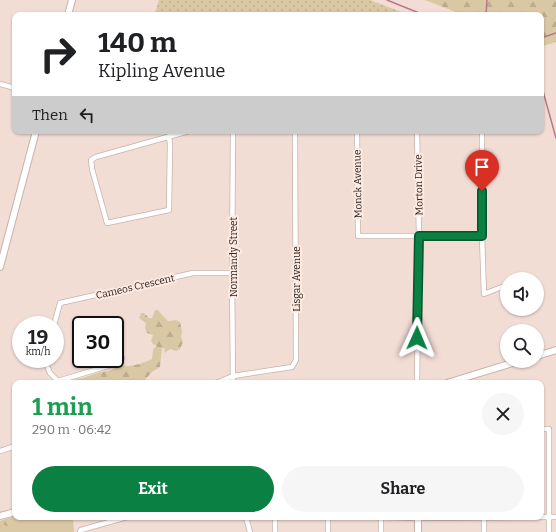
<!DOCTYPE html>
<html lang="en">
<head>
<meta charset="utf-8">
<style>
  body { margin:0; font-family:Bitter,serif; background:#f6f6f6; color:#202124; height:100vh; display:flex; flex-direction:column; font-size:15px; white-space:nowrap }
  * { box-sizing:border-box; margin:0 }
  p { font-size:13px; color:#757577 }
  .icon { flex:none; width:22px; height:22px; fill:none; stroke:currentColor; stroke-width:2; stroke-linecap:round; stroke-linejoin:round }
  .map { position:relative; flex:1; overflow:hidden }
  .side { position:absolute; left:12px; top:380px; width:532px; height:140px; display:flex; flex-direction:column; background:#fff; border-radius:8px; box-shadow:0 1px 3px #0004 }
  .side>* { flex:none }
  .banner { position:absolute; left:12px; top:12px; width:532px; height:122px; border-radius:8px; box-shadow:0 1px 3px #0004; background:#fff; color:#202124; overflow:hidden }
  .fabs { position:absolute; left:500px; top:272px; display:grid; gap:8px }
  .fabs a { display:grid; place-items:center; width:44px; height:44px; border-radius:50%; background:#fff; box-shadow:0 1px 3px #0004; font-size:20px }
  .speed { position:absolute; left:12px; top:316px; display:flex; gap:8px; font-size:20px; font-weight:700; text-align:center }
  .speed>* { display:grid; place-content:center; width:52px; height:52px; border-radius:50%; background:#fff; box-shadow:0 1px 3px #0004; line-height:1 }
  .speed small { font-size:10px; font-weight:400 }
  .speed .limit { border:2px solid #111; border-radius:6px; background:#fff; color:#111 }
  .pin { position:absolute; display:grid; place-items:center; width:34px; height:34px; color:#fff; margin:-41px -17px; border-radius:50% 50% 50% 0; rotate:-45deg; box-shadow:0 0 4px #0007 }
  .pin .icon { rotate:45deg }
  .me { position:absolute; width:44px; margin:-22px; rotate:1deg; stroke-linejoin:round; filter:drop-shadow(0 0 3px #0008) }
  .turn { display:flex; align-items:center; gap:14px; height:84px; padding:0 20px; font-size:18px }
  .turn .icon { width:52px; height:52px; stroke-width:2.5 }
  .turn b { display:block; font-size:28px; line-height:34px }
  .then { display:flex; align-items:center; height:38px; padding:0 20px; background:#0003; gap:8px; font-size:15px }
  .round { display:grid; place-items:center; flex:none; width:42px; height:42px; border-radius:21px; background:#f6f6f6 }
  .headline { display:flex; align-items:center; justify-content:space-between; height:68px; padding:0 20px }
  h1 { font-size:24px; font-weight:700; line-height:30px; color:#1e9e55 }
  .primary-button { display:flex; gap:8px; margin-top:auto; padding:8px 20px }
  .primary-button a { flex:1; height:46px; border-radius:24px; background:#0b8043; color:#fff; font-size:16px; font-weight:700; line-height:46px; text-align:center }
  .primary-button a+a { background:#f6f6f6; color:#202124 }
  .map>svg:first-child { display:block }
</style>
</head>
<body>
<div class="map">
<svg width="556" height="532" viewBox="0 0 556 532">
  <defs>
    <pattern id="forest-firs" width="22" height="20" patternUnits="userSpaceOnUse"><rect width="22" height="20" fill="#dac8a4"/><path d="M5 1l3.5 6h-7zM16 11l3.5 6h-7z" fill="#bbac8d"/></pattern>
    <pattern id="park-dots" width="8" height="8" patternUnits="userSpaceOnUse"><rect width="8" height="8" fill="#dac8a4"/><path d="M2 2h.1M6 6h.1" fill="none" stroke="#bbac8d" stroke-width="1.8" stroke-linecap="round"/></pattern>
  </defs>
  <rect width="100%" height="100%" fill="#f2ddd5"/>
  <path fill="#dac8a4" d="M15,516V517H73L74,532H0V521Z"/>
  <g fill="url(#forest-firs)">
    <path d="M425,0H556V42L543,46L541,45V15H463Z"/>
    <path d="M155,310H158L162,315L168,321L176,320L180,322L182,331L181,337L183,342L180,349L176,351L170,349L165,353L164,348H162L160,367L152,372L143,382L66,383L77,379L83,378L100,372L109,371L121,365C131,368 143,363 152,359L153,349L157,346L153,344L151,341L153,335L147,333L145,328L146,323L139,318L141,313H144L149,318H152Z"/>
    <path d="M15,516V517H46L38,521L26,520L14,526H6L3,523L0,525V521Z"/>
  </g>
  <path fill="url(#park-dots)" d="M159,0H370L409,15H223L222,13H155Z"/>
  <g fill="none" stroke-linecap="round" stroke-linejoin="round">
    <g stroke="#b9778b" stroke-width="1.5">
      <path d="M387,0L424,15"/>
      <path d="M486,15L487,0"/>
      <path d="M541,38L556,33"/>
      <path d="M541,84L556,138"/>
    </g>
    <g stroke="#c7b3ac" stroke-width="6">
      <g id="street">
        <path d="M0,84L15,88"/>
        <path d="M233,131L232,273L233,383"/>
        <path d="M357,131L358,236H482"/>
        <path d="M482,131V236L484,294L507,285"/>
        <path d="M169,136L170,144L169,210L107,223L92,169L91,160L96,157L189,131"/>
        <path d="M54,325L60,303L193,273H232"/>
        <path d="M45,359V361L50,373L58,381L108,366L122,358"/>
        <path d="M216,383L233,376L292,367L296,360L295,131"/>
        <path d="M417,383L419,236L417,131"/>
        <path d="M541,429H549V532"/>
        <path d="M0,451L15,446"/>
        <path d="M246,517L250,532"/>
        <path d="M275,517V532"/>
        <path d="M381,517L418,518L556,517"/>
        <path d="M381,517V532"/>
        <path d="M80,532L81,530L127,517"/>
        <path d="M328,532V517"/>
        <path d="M484,532V517"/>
      </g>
    </g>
    <g stroke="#c7b3ac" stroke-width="8">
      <g id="secondary">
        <path d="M68,15L72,0"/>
        <path d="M0,267L36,131"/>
        <path d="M537,356L556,350"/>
        <path d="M447,383L519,361"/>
        <path d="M0,516L15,512"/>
        <path d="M418,517V532"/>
      </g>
    </g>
    <use href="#street" stroke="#fff" stroke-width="4.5"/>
    <use href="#secondary" stroke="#fff" stroke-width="6"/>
  </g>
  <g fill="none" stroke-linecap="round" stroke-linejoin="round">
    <g stroke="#07532c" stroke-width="10">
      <path id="route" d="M417,338L419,236H482V191"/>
    </g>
    <use href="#route" stroke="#0b8043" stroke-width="7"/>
  </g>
  <g text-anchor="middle" stroke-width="4" stroke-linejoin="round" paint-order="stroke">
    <g font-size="10" fill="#2a2320" stroke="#ffeae2">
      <text transform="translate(357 184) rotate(-91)" y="4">Monck Avenue</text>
      <text transform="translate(418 185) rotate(-91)" y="4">Morton Drive</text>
      <text transform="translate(233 257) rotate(-90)" y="4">Normandy Street</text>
      <text transform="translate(296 279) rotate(-90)" y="4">Lisgar Avenue</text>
      <text transform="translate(135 286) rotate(-13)" y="4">Cameos Crescent</text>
    </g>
  </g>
</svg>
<div class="fabs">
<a><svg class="icon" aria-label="sound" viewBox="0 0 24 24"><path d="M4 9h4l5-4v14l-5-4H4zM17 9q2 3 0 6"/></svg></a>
<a><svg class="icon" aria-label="search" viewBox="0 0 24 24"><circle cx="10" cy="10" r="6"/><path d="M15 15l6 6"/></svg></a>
</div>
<div class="speed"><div>19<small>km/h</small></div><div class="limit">30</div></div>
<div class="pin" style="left:482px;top:191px;background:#d93025"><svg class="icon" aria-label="arrive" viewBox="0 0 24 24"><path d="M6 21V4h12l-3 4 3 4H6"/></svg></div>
<svg class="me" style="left:417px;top:338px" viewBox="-20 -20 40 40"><path d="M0-17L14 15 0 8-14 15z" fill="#0b8043" stroke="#fff" stroke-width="4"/></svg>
<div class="banner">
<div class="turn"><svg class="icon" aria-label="right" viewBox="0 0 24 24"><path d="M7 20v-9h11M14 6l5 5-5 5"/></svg><div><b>140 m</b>Kipling Avenue</div></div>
<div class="then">Then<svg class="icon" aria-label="left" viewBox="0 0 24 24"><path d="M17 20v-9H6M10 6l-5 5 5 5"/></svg></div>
</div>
<section class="side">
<div class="headline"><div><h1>1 min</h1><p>290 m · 06:42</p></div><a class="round"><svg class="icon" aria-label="close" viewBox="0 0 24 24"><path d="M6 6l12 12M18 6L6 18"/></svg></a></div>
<div class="primary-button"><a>Exit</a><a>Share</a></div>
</section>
</div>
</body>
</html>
